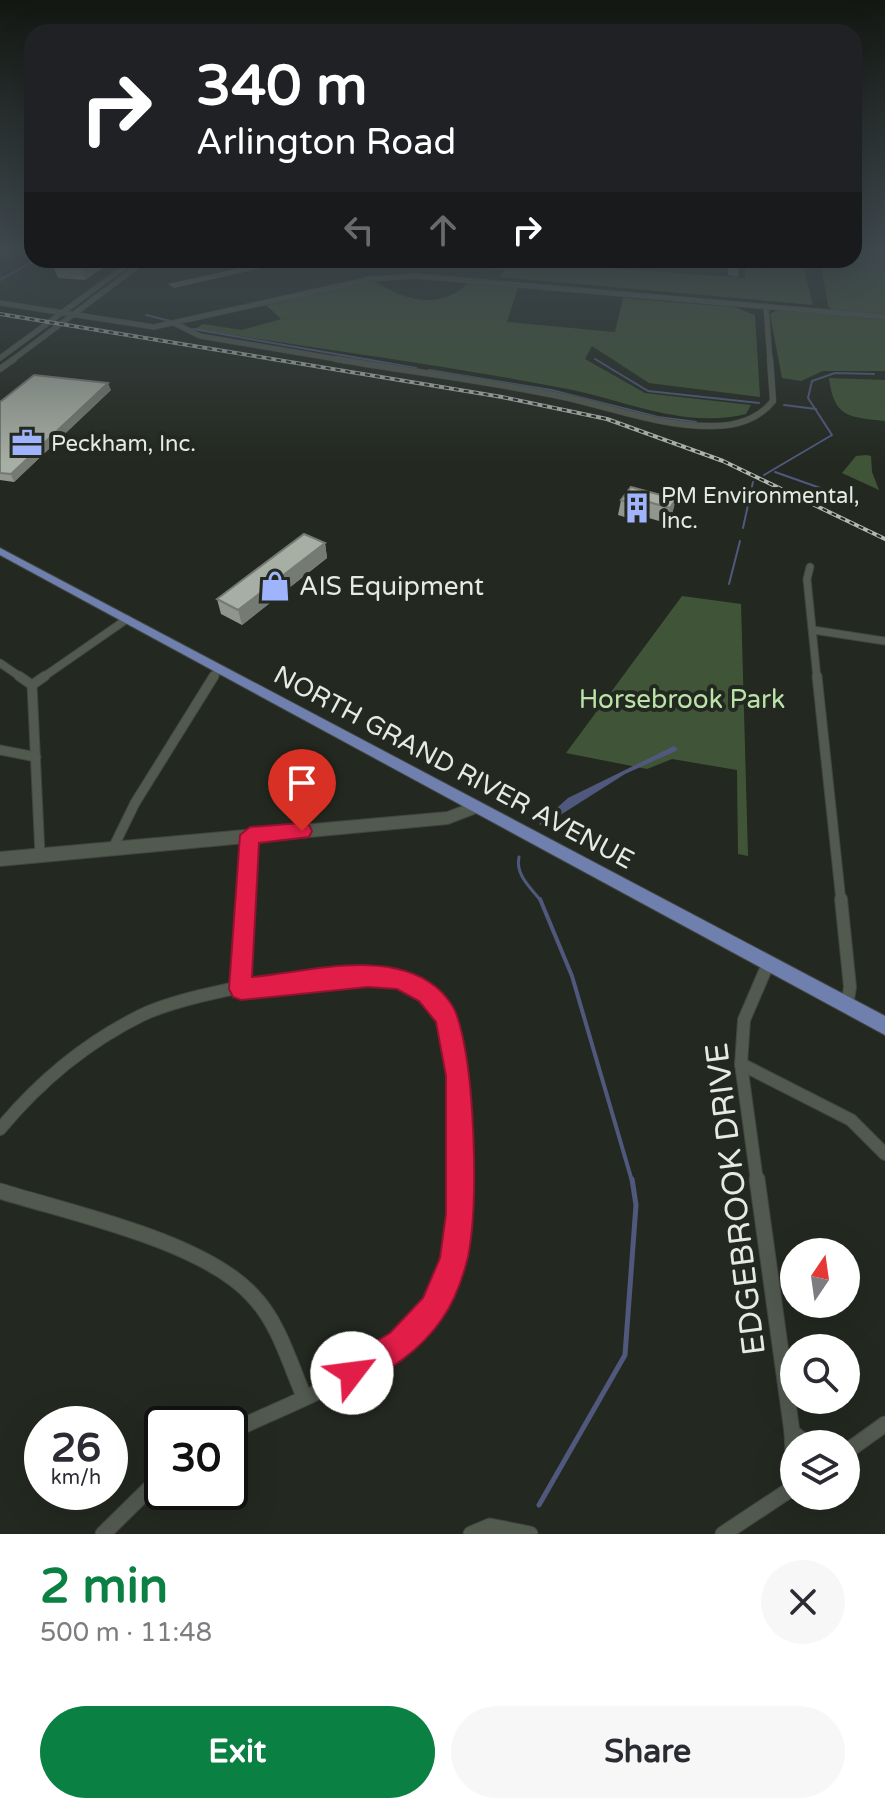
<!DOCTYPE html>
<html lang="en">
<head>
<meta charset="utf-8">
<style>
  body { margin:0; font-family:"Varela Round",sans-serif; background:#f7f7f7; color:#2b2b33; height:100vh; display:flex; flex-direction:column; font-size:30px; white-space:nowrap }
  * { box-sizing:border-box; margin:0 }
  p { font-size:26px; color:#7c7c81 }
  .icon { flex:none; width:44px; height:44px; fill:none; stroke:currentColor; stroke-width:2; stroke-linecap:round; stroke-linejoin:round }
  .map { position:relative; height:1534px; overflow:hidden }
  .side { display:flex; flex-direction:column; background:#fff; flex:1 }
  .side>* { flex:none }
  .banner { position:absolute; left:24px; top:24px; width:838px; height:244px; border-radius:24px; box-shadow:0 8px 32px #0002; background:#202124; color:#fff; overflow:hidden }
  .needle { width:52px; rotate:13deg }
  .tools { position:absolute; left:780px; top:1238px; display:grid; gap:16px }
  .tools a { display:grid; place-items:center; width:80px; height:80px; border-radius:50%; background:#fff; box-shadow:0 8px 32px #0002; font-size:40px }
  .speed { position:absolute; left:24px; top:1406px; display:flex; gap:16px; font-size:40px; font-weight:700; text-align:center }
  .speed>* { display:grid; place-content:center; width:104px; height:104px; border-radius:50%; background:#fff; box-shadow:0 8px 32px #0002; line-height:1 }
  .speed small { font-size:20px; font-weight:400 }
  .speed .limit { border:4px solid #111; border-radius:12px; background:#fff; color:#111 }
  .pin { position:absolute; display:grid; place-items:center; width:68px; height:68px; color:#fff; margin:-82px -34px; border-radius:50% 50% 50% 0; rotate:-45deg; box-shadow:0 0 8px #0007 }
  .pin .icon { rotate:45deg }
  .me { position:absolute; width:88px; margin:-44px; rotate:60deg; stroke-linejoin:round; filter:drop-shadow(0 0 6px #0008) }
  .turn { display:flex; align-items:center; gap:28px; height:168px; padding:0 40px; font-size:36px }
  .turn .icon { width:104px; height:104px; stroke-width:2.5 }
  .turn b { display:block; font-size:56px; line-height:68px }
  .lanes { display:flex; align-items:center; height:76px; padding:0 40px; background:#0003; justify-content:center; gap:40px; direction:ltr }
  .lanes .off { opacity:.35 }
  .round { display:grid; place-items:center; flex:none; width:84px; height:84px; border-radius:42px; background:#f7f7f7 }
  .summary { display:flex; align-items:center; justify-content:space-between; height:136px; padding:0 40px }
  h1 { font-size:48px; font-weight:800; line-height:60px; color:#0b8043 }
  .action { display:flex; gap:16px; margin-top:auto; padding:16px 40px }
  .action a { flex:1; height:92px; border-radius:48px; background:#0b8043; color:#fff; font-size:32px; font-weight:800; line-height:92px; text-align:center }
  .action a+a { background:#f7f7f7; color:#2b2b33 }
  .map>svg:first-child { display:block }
</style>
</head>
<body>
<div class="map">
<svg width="885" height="1534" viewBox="0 0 885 1534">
  <rect width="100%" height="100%" fill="#232920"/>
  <g fill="#405537">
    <path d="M854,253L885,256V316L834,311L828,306L820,260H854Z"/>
    <path d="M497,260L745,278V260H802L813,305L501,277L504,270L492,269Z"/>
    <path d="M373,280C403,301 441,311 469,282L518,287L507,322L615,332L623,298L734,307L755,315L760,397L649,383L592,346L585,359L645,393L751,405L746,414C685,429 627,401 568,389C444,365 319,349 195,329L203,324L242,330L281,319L265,304Z"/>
    <path d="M777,310L885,318V371H823L801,381L782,378L770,314Z"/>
    <path d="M829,378L885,380V421C849,417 834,418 829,378Z"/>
    <path d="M866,455L871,456L872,472L879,490L842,473L856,456Z"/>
    <path d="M682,596L741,604L748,856L738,854L737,770L672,759L647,769L566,753Z"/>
  </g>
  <path fill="#50597d" d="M674,746L678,750L625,774L543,826L539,824L568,798Z"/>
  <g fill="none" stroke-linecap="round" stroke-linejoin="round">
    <g stroke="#50597d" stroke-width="2">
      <path d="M0,280L36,260"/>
      <path d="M146,315L170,321"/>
      <path d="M193,329L416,368"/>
      <path d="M595,359L648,391L759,403"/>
      <path d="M429,370L551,390L658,417L696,422"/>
      <path d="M784,405L816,409"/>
      <path d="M775,472L843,496"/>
      <path d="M764,475L832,435L808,398L812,381L835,373L874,374"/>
      <path d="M743,528L753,482"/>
      <path d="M729,584L740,541"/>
    </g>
    <path stroke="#50597d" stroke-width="3" d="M519,857C515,875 531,888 541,901"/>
    <path stroke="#50597d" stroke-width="4" d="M540,899L572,976L632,1181"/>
    <path stroke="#50597d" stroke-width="5" d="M539,1505L625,1355L636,1205L632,1179"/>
    <g fill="#6a7068" fill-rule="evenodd">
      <path d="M275,260H297L174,288L168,284Z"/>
      <path d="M728,260H740L738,277L728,275Z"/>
    </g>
    <g stroke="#40453e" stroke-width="6">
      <g id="street-far5">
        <path d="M93,260L130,263"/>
        <path d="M0,303L154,327L371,279L415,276L885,317"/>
        <path d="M766,306L770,361"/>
        <path d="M174,323L200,336L348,361"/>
        <path d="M0,358L130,263"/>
        <path d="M11,361L146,260"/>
      </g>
    </g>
    <g stroke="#40453e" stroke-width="7">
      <g id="street-far4">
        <path d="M336,359C412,372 489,381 564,397C614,408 663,427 714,426C736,426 759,419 773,401L770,359"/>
        <path d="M0,369L14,359"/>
      </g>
    </g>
    <g stroke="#40453e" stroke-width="9">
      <g id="street-far3">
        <path d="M810,567L807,579L817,678"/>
        <path d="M813,630L885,641"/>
        <path d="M0,663L22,678"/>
        <path d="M42,678L127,619"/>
        <path d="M213,678L218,669"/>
      </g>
    </g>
    <g stroke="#40453e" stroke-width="11">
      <g id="street-far2">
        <path d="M19,676L32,685"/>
        <path d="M817,676L841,901"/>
        <path d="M32,685L40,855"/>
        <path d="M32,685L45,676"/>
        <path d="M0,750L36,757"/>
        <path d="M113,848L135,803L214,676"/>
        <path d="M246,901L250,835"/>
      </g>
    </g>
    <g stroke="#40453e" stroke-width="14">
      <g id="street-far1">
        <path d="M841,899L850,987L847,1006"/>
        <path d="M241,989L246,899"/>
        <path d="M741,1064L851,1120L885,1154"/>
        <path d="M0,1129C39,1082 87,1042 142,1015C197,989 356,962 412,985C438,995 449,1023 455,1048L461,1181"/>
        <path d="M757,1181L741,1064L744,1020L768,964"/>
      </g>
    </g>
    <g stroke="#40453e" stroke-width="17">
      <g id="street">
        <path d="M757,1179L792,1432"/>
        <path d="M0,1191C70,1213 204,1241 253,1296C278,1322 289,1361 303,1394"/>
        <path d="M230,1432C298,1399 385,1372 432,1309C458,1274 459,1221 461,1179"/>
        <path d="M846,1452L885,1424"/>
        <path d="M794,1476L792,1432L807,1444"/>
        <path d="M103,1534L162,1476"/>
        <path d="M471,1534L490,1526L530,1534"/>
        <path d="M723,1534L794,1487"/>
      </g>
    </g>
    <g stroke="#40453e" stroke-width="2">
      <path id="secondary" d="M474,802L479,804L481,808L479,812L448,824L0,866V852L447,812Z"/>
    </g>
    <g stroke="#40453e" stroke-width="2">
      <path id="primary" d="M0,548L885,1016V1035L0,555Z"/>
    </g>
    <use href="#street-far5" stroke="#52594f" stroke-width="5"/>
    <use href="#street-far4" stroke="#52594f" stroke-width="6"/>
    <use href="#street-far3" stroke="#52594f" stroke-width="7"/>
    <use href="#street-far2" stroke="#52594f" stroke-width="9"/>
    <use href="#street-far1" stroke="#52594f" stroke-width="12"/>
    <use href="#street" stroke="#52594f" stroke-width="15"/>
    <use href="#secondary" fill="#52594f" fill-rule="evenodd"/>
    <use href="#primary" fill="#6f7fae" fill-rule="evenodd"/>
    <g stroke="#b2b7b0" stroke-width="4">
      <path id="rail" d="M0,314L502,397L607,419L723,461L885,539"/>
    </g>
    <use href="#rail" stroke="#232920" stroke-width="2" stroke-dasharray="5" stroke-linecap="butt"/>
  </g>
  <g fill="#90968c">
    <path d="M53,265L102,268L85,280L58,278Z"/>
    <path d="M111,390L14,482L0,480V402Z"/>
    <path d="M631,487L676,499L672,514L666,523L635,514L631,519L618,515L621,500Z"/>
    <path d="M325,543L327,558L242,625L221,614L217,599Z"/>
  </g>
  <g fill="#757a72">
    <path d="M93,260H100L102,268L85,280L81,268Z"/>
    <path d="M108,383L111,390L14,482L11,474L18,466Z"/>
    <path d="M638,499L635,514L631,519L635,504Z"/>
    <path d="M676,499L672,514L666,523L670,508Z"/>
    <path d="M325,543L327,558L242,625L238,610Z"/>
  </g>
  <g fill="#a7aea3" stroke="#757a72" stroke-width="2">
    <path d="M61,260H93L81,268L53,265Z"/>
    <path d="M34,375L108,383L11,474L0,473V402Z"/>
    <path d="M631,487L676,499L670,508L638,499L635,504L621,500Z"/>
    <path d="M304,534L325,543L238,610L217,599Z"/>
  </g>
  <linearGradient id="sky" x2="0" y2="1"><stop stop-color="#131712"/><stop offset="0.54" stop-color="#3f494e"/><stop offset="1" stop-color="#3f494e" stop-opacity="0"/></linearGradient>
  <rect width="885" height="463" fill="url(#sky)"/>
  <path fill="#e11d48" stroke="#92132f" stroke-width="2" d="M302,823L309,825L312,831L309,837L259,843L252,977C307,972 389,948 436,987C444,993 454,1006 457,1016C475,1069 479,1202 468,1257C463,1277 454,1302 442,1319C421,1350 386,1374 352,1388L341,1384L337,1373L341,1362L390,1333L423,1298L440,1258L446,1214V1076L436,1022L419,1001L397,989L368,987L241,1000L233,997L229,989L240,835L250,827Z"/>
  <defs>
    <g id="office-bare" transform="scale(2.4)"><path d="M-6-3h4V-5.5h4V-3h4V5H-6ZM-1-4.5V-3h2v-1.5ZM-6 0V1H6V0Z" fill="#a0b3fd" stroke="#232920" stroke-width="2.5" paint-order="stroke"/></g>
    <g id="building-bare" transform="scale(2.4)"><path d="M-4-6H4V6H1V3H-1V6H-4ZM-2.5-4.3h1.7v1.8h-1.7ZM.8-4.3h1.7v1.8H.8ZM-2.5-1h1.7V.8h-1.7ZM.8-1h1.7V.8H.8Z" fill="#a0b3fd" stroke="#232920" stroke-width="2.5" paint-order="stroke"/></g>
    <g id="shop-bare" transform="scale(2.4)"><path d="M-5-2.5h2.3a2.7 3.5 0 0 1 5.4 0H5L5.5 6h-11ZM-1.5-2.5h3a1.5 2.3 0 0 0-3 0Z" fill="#a0b3fd" stroke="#232920" stroke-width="2.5" paint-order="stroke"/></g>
  </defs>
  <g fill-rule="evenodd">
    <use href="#office-bare" x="27" y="443"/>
    <use href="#building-bare" x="637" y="508"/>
    <use href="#shop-bare" x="275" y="586"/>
  </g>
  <g text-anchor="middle" stroke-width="8" stroke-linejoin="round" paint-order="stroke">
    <g font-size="22" fill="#e5eae4" stroke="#232920" text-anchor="start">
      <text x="51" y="451">Peckham, Inc.</text>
      <text x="661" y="503">PM Environmental,<tspan x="661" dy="25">Inc.</tspan></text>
    </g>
    <g font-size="26" fill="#e5eae4" stroke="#232920" text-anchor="start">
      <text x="299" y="595">AIS Equipment</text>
    </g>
    <g font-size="26" fill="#bbe3a9" stroke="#232920">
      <text x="682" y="708">Horsebrook Park</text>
    </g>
    <g font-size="26" fill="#e5eae4" stroke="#232920">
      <text transform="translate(454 767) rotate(28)" y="9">NORTH GRAND RIVER AVENUE</text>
    </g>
    <g font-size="32" fill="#e5eae4" stroke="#232920">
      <text transform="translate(735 1199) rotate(-97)" y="11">EDGEBROOK DRIVE</text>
    </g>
  </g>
</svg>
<div class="tools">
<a><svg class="needle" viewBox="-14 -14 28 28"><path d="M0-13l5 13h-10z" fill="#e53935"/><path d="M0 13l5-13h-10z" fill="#7c7c81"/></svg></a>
<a><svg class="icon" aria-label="search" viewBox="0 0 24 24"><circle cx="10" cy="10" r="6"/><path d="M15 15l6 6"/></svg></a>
<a><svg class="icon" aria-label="layers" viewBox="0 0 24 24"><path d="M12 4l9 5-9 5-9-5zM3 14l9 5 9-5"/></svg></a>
</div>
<div class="speed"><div>26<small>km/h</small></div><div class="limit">30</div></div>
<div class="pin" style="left:302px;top:831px;background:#d93025"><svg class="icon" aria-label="arrive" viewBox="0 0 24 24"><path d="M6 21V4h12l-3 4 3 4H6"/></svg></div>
<svg class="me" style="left:352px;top:1373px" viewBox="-20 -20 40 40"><circle r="19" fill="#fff"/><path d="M0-13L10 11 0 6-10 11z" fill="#e11d48"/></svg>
<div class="banner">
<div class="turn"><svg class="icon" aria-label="right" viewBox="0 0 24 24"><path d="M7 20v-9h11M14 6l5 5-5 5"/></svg><div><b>340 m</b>Arlington Road</div></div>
<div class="lanes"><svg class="icon off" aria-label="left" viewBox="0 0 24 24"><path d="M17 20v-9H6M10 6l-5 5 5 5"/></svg><svg class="icon off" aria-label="ahead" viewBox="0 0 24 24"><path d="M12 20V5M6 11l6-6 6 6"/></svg><svg class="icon" aria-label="right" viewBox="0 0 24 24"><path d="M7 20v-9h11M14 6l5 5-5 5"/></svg></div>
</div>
</div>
<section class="side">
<div class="summary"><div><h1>2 min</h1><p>500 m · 11:48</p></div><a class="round"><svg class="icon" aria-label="close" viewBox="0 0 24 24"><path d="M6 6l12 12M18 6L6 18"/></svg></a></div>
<div class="action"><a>Exit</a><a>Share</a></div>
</section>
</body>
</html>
